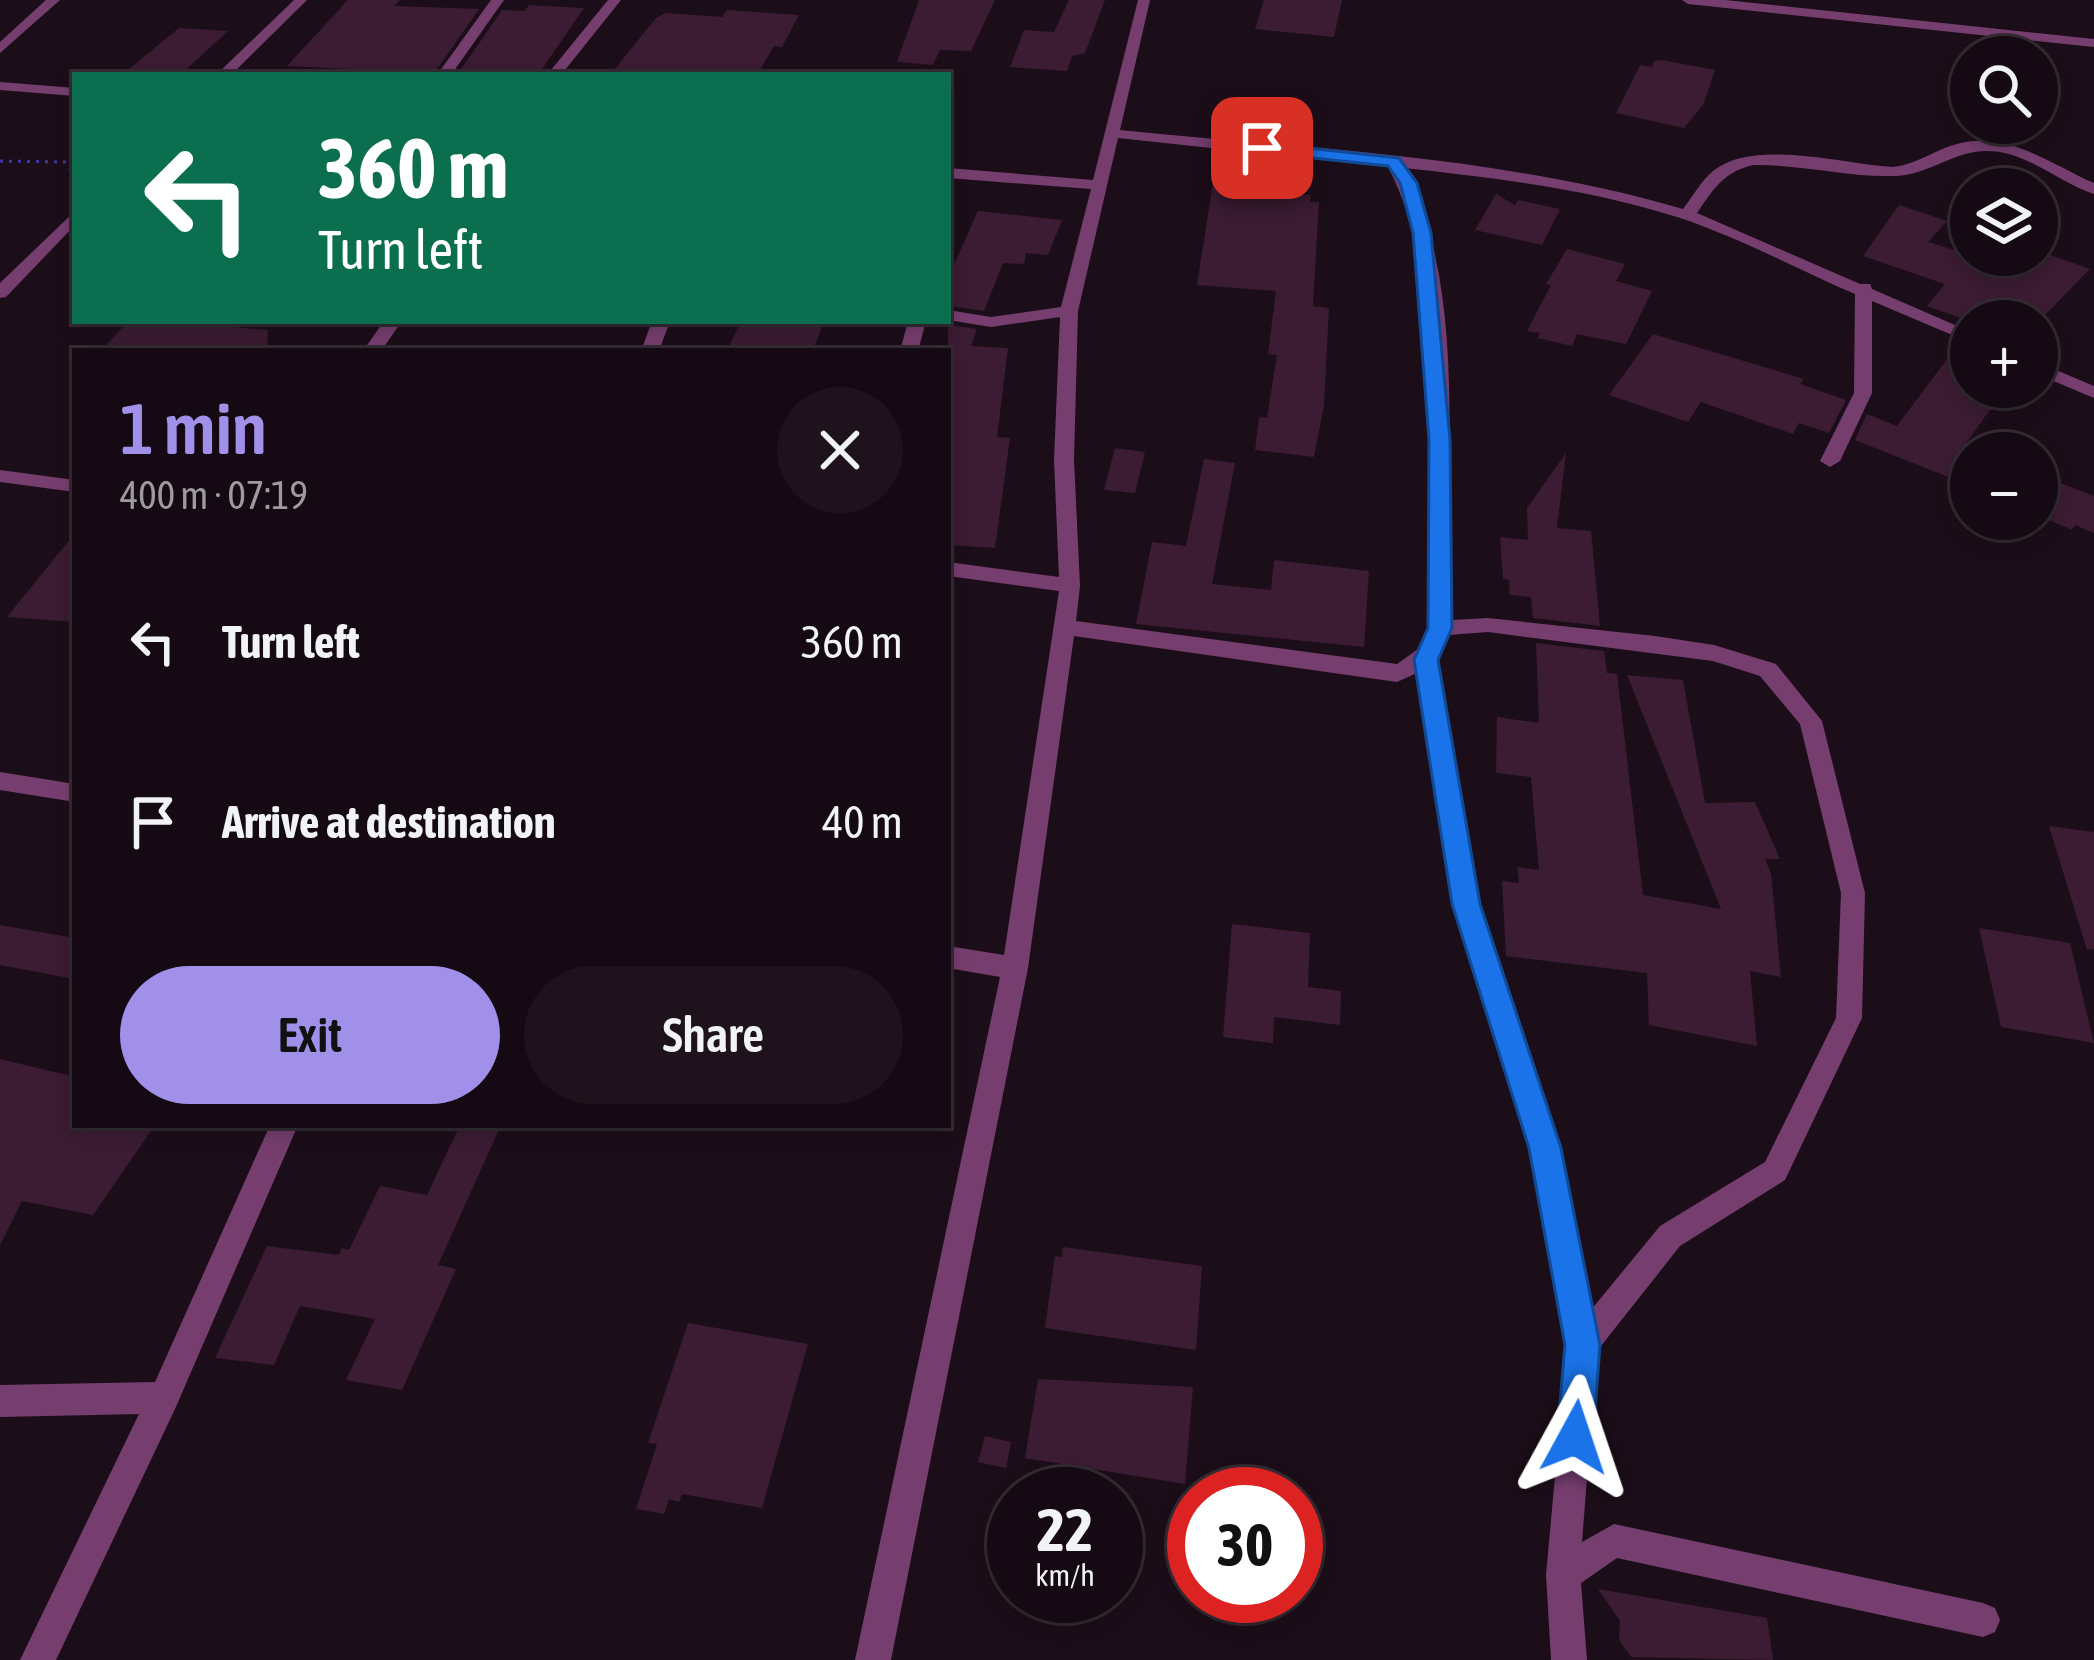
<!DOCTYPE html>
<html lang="en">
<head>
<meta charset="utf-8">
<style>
  body { margin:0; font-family:"Asap Condensed",sans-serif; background:#1e131c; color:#f1f3f6; height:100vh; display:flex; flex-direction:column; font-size:45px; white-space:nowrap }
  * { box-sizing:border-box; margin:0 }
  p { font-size:39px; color:#9d9aa0 }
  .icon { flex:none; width:66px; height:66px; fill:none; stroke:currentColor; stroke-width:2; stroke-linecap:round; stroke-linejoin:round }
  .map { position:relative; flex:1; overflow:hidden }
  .details { position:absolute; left:72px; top:348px; width:879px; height:780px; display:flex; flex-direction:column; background:#150a13; border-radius:0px; box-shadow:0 6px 18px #0003,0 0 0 3px #342b33 }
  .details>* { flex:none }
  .hud { position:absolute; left:72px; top:72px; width:879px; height:252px; border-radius:0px; box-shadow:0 6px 18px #0003,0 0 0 3px #342b33; background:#0b6e4f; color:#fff; overflow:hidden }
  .controls { position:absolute; left:1950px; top:36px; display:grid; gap:24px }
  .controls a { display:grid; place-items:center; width:108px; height:108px; border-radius:50%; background:#150a13; box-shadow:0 6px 18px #0003,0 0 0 3px #342b33; font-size:60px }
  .speed { position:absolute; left:987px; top:1467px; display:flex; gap:24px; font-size:60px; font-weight:700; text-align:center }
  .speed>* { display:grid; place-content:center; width:156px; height:156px; border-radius:50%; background:#150a13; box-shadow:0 6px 18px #0003,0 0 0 3px #342b33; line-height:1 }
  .speed small { font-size:30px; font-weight:400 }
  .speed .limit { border:18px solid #d22; background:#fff; color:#111 }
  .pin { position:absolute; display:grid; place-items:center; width:102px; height:102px; color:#fff; margin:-51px; border-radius:24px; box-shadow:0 6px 18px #0006 }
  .me { position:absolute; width:132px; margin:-66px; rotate:5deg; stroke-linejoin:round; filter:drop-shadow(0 0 9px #0008) }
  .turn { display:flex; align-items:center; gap:42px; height:252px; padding:0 48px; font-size:54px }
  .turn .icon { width:156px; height:156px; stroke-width:2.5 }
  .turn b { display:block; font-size:84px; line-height:102px }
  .round { display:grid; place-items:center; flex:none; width:126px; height:126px; border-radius:63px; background:#1e131c }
  .headline { display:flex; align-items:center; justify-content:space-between; height:204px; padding:0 48px }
  h1 { font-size:72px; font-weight:600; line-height:90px; color:#a090ea }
  .action { display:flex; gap:24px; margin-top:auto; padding:24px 48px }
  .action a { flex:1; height:138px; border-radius:72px; background:#a090ea; color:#111; font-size:48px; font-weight:600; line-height:138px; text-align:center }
  .action a+a { background:#1e131c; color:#f1f3f6 }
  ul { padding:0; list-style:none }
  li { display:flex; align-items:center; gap:36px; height:180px; padding:0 48px }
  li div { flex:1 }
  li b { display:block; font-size:45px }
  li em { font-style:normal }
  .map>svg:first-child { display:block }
</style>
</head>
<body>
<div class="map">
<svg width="2094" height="1660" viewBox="0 0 2094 1660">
  <rect width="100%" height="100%" fill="#1c0e19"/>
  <g fill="#3b1c32">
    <path d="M348,0H400L394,6L479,9L433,75H367L371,70L287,66Z"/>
    <path d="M919,0H995L971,51L940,50L933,65L897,62Z"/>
    <path d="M1069,0H1105L1085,53L1072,56L1067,71L1010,67L1024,30L1054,32Z"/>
    <path d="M1264,0H1342L1334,37L1255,29Z"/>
    <path d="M529,5L584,8L538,75H457L502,10L525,11Z"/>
    <path d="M727,10L799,15L782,47L774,46L757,75H610L656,18L666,13L722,17Z"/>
    <path d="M179,28L228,31L180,75L127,71Z"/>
    <path d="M1662,60L1715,70L1703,105L1684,128L1616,113L1640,65L1652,67L1654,61Z"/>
    <path d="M1213,183L1243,186L1242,191L1311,195L1310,202H1319L1313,306L1329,308L1324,405L1314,457L1255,450L1259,417L1267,418L1277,355L1268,354L1276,291L1197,285Z"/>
    <path d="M1496,194L1515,205L1518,200L1560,209L1542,245L1475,230Z"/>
    <path d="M1899,205L1947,221L1928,242L1971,255H2050L2090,269L2039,321H1969L1927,306L1945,284L1863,256Z"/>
    <path d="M978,211L1062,220L1048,255L1026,253L1024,264L1003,263L984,311L948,306V278Z"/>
    <path d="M1567,249L1625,264L1616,281L1652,291L1626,344L1577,334L1572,346L1538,338L1540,333L1527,331L1551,285L1546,284Z"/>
    <path d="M128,321H218L214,325L268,330L267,351H101Z"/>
    <path d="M741,321H825L812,351H727Z"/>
    <path d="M948,325L977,329L971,346L1008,348L997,437L1010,438L995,548L948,545Z"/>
    <path d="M1653,334L1804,379L1800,384L1846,400L1829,433L1799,423L1793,434L1701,402L1688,422L1609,395Z"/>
    <path d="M1959,343L1971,347V379L1962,387H2006L1965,445L1971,447V486L1855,440L1867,414L1897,426Z"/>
    <path d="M1115,448L1145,452L1135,493L1104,490Z"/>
    <path d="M1566,453L1557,528L1591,531L1600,626L1533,618L1531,597L1510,595L1509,580L1503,579L1500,537L1528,540L1527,508Z"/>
    <path d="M1204,459L1235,463L1212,584L1271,590L1274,560L1369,571L1364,647L1136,624L1152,542L1186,546Z"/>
    <path d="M2037,474L2094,496V533L2075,525L2072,530L2037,515Z"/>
    <path d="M75,533V622L7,617Z"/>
    <path d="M1536,643L1604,651L1607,673L1617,674L1643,895L1721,909L1627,675L1683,680L1705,803L1755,802L1780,859H1765L1771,874L1781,977L1750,971L1757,1046L1649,1025L1647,973L1506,956L1502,881L1519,883L1517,867L1539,870L1531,777L1496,773L1497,717L1539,723Z"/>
    <path d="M2049,826L2094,832V949L2087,950Z"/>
    <path d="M1232,924L1310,933L1308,987L1341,991L1340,1025L1274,1017L1273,1043L1223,1037Z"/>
    <path d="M0,925L75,938V979L0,965Z"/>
    <path d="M1979,928L2070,943L2094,1043L2001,1027Z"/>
    <path d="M0,1059L75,1077V1125H155L93,1215L22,1201L0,1245Z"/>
    <path d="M460,1125H501L438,1265L456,1269L402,1390L346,1380L375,1319L300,1306L274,1365L215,1358L267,1246L339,1255L342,1248L349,1250L380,1186L427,1195Z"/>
    <path d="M1063,1247L1202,1266L1196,1350L1045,1328L1055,1256L1062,1257Z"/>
    <path d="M688,1323L808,1344L762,1508L682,1494L679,1502L669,1499L664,1514L636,1509L657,1444L648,1443Z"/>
    <path d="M1038,1379L1193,1387L1185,1484L1025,1458Z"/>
    <path d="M985,1436L1011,1442L1006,1468L978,1462Z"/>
    <path d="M1598,1589L1767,1618L1773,1660L1631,1657L1619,1640L1620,1621Z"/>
  </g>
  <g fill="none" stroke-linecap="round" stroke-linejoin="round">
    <path stroke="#3c39a2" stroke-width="3" stroke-dasharray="3 6" stroke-linecap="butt" d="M0,161L65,162L75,175"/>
    <g fill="#763e6f" fill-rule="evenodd">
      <path d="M46,0H60L0,53V42Z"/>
      <path d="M294,0H307L231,75H216Z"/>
      <path d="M491,0H504L451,75H437Z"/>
      <path d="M608,0H621L561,75H547Z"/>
      <path d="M1138,0H1150L1120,130C1308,149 1502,156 1683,209C1693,196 1701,181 1713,171C1753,138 1844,164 1893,167C1918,164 1934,150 1957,144C2006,130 2051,164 2094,183V194C2061,183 2034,158 2000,152C1956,145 1935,175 1893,176C1846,177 1800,164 1753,165C1723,172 1713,190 1697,213L1860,284H1870L1872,289L1971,332V343L1872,301V393L1840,461L1830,467L1820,461L1854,393L1855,294C1797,269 1738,237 1677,217C1590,189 1495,178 1404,168C1458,271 1449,404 1449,517C1449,551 1454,586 1452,620L1488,618L1655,636L1714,645L1776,664L1822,721L1865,893L1862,1018L1785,1180L1680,1246L1597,1351L1582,1542L1614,1524L1983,1603L1995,1608L2000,1620L1995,1632L1983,1637L1617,1558L1581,1583L1587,1660H1551L1546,1575L1567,1345L1531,1147L1454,904L1417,673L1397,682L1074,636L1028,968L891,1660H855L1000,977L948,968V946L1004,955L1059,591L948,576V562L1059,577L1054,460L1060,317L991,327L948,320V310L991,317L1061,307L1091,189L948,178V168L1093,180ZM1118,138L1388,167C1442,271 1431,404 1429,519C1429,552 1433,586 1430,619L1421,647L1397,664L1076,621L1080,586L1074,460L1078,311ZM1488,632L1713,661L1760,676L1800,724L1841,893L1836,1018L1765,1162L1660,1226L1591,1310L1559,1147L1478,904L1436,658L1448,635Z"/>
      <path d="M1682,0H1725L2094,39V47L1688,4Z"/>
      <path d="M0,82L75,88V96L0,90Z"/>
      <path d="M75,211V225L6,297L0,298V283Z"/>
      <path d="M384,321H402L381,351H363Z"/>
      <path d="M652,321H670L659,351H641Z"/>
      <path d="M908,321H926L918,351H900Z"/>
      <path d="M2037,362L2094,386V398L2037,374Z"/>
      <path d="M0,470L75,480V492L0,482Z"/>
      <path d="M0,772L75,784V802L0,790Z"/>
      <path d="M270,1125H298L175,1409L56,1660H20L139,1414L0,1417V1385L155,1382Z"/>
    </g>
  </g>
  <path fill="#1a73e8" stroke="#114b97" stroke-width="3" d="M1262,143L1399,158L1417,183L1431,233L1450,440L1452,628L1438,660L1480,904L1561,1148L1600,1345L1593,1437L1588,1450L1575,1455L1562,1450L1557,1437L1565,1345L1529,1148L1452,904L1414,660L1428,628L1429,440L1413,233L1400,183L1388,166L1255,152L1253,148Z"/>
</svg>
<div class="controls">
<a><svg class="icon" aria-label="search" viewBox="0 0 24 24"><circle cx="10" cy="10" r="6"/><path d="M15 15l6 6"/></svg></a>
<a><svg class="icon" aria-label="layers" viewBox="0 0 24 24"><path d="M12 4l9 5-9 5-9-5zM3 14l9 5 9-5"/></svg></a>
<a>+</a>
<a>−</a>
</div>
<div class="speed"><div>22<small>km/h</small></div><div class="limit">30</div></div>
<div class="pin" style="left:1262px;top:148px;background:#d93025"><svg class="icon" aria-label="arrive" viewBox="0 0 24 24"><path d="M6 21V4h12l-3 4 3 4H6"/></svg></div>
<svg class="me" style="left:1575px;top:1437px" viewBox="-20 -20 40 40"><path d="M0-17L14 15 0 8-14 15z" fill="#1a73e8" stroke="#fff" stroke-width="4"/></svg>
<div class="hud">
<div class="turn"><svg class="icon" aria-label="left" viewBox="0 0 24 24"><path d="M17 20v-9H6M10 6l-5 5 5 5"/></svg><div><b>360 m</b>Turn left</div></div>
</div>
<section class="details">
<div class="headline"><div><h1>1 min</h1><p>400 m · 07:19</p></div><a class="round"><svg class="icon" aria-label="close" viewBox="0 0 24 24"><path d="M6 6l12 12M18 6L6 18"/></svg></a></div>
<ul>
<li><svg class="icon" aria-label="left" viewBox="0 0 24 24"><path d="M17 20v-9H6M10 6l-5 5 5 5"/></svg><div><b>Turn left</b></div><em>360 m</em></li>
<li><svg class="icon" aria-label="arrive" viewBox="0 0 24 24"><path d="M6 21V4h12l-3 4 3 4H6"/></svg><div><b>Arrive at destination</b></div><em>40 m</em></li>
</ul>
<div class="action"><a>Exit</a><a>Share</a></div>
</section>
</div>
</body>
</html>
